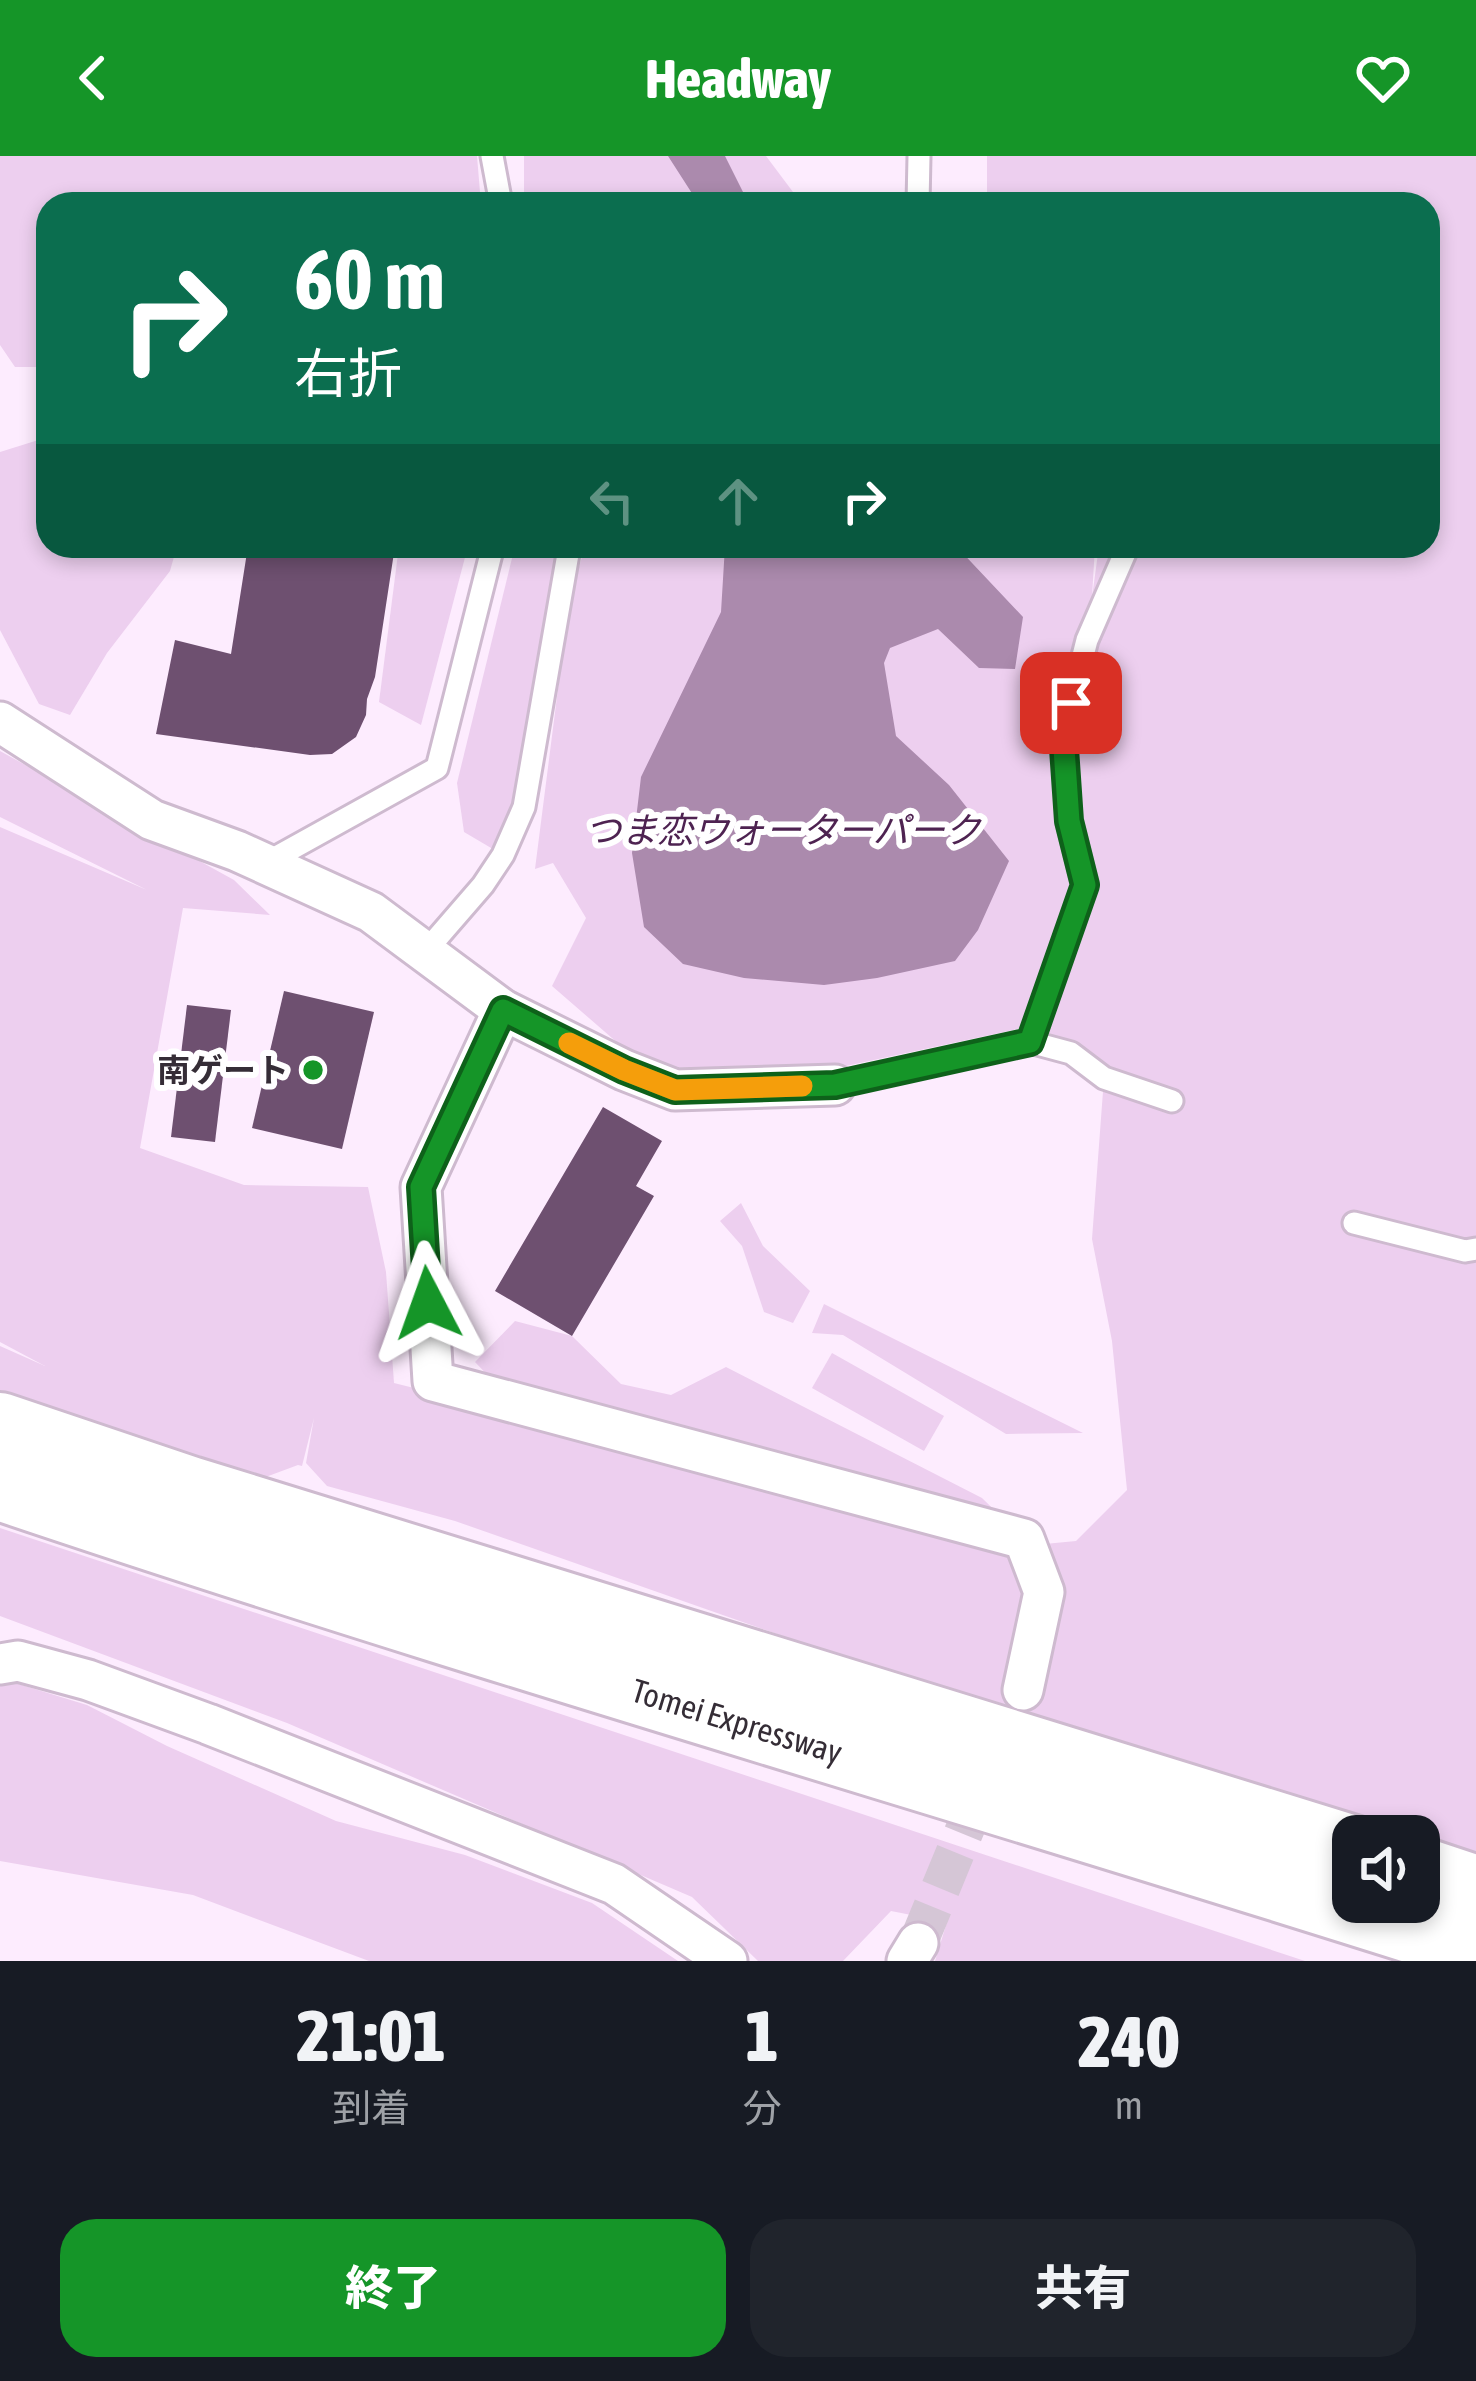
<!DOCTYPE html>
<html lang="ja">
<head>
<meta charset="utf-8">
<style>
  body { margin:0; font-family:"Asap Condensed","Noto Sans JP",sans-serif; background:#20242c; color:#f1f3f6; height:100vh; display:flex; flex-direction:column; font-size:45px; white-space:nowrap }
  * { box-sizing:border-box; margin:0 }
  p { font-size:39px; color:#9ea1a6 }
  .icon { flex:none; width:66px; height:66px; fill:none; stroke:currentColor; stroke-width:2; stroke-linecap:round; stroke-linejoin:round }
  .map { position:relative; height:1805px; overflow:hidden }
  .details { display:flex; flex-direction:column; background:#171b24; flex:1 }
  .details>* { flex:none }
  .banner { position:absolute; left:36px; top:36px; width:1404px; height:366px; border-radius:36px; box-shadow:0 6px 18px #0003; background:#0b6e4f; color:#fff; overflow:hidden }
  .controls { position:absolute; left:1332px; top:1659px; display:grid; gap:24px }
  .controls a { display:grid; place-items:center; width:108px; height:108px; border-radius:24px; background:#171b24; box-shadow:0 6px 18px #0003; font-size:60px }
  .pin { position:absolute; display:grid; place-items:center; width:102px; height:102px; color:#fff; margin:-51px; border-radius:24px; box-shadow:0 6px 18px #0006 }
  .me { position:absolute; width:132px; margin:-66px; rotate:356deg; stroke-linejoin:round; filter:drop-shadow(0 0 9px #0008) }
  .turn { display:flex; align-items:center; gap:42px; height:252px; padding:0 60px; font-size:54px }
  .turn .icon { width:156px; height:156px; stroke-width:2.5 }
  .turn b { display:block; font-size:84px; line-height:102px }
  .lanes { display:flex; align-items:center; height:114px; padding:0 60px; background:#0003; justify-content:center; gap:60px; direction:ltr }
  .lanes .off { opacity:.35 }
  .eta { display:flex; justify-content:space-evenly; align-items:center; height:204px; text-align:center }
  .eta b { font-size:72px; font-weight:800; line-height:84px }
  .button { display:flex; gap:24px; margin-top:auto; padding:24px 60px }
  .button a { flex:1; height:138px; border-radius:36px; background:#159528; color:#fff; font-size:48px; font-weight:800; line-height:138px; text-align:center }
  .button a+a { background:#20242c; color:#f1f3f6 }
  header { display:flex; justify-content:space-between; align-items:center; height:156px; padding:0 60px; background:#159528; color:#fff; font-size:54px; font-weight:800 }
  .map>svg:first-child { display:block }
</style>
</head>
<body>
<header><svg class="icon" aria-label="back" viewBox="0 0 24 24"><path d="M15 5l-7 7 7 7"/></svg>Headway<svg class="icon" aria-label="heart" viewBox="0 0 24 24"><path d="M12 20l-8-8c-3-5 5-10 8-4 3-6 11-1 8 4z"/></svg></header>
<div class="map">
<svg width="1476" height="1805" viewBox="0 0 1476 1805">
  <rect width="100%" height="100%" fill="#fdecfe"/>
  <g fill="#edcfef">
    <path d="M0,0H477L481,48H48V211H15L0,189Z"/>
    <path d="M524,0H766L802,48H524Z"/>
    <path d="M987,0H1476V1699L1419,1691V1680H1353L455,1365L327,1330L306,1307L314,1262L302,1310L298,1309L263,1322L0,1234V1190L45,1210L0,1186V671L147,734L0,661V595L234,724L270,759L183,752L140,992L244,1029L368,1031L386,1116L394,1227L434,1237L495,1227L475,1206L515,1165L572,1180L621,1228L671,1239L726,1211L982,1342L1024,1383L1012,1391L1076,1385L1127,1334L1112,1185L1092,1083L1104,922L1036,869L832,913L672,934L552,830L586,762L553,707L535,713L569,447L585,390H1095L1092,441L1099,390H1428V48H987Z"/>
    <path d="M48,281V390H177L170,415L107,497L70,559L39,548L0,474V296Z"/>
    <path d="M399,390H468L421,569L379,546Z"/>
    <path d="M515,390H556L553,469L503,699L464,676L457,627Z"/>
    <path d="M741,1047L763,1090L810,1135L793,1167L764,1156L742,1090L720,1065Z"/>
    <path d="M824,1148L1083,1277L1006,1278L843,1179L812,1177Z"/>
    <path d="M832,1197L944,1260L924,1295L812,1232Z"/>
    <path d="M0,1372L1305,1805H935L947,1766L891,1755L843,1805H758L692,1741L287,1567L0,1460Z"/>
    <path d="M12,1526L87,1549L167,1590L336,1665L465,1699L592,1747L678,1805H369L193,1739L0,1705V1528Z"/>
  </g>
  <g fill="#ab8aad">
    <path d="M668,0H725L749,48H696L695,42Z"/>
    <path d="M725,390H956L1023,461L1015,513L979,512L938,473L890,492L884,507L896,580L949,629L1009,705L978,774L955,805L877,822L824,829L744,822L683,808L644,771L632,697L641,621L721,456Z"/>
  </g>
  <g fill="#6e5070">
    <path d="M248,390H395L375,521L367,543L366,559L356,581L332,598L310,599L156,578L175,484L231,498Z"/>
    <path d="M284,835L374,856L342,993L252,972Z"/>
    <path d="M187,849L231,854L215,986L171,981Z"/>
    <path d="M603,951L662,985L636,1030L654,1040L572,1180L495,1135Z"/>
  </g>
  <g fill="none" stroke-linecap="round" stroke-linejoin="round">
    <path stroke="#d5c6d6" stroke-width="39" stroke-dasharray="39 20" stroke-linecap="butt" d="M918,1787L986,1622"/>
    <g stroke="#cebacf" stroke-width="27">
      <g id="lane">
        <path d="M492,0L501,48"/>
        <path d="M918,48L919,0"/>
        <path d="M264,708L437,612L493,390"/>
        <path d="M425,796L483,729L503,699L524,651L568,398L566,390"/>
        <path d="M1030,886L1085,729L1069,665L1063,578L1087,484L1128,390"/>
        <path d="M835,929L1030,886L1071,897L1104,922L1172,945"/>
        <path d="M1354,1067L1465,1095L1476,1093"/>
      </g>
    </g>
    <g stroke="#cebacf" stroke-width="45">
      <g id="street">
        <path d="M0,566L152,664L237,695L371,756L503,854L624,914L675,934L835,929"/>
        <path d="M503,854L421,1031L433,1225L1024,1383L1044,1436L1023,1534"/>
        <path d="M0,1508L18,1505L88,1524L208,1568L614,1728L727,1805"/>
        <path d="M907,1805L918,1787"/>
      </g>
    </g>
    <g stroke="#cebacf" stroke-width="72">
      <g id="highway">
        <path d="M0,1270L190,1334L1353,1693"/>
        <path d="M0,1331C489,1496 985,1637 1476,1794"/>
        <path d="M1419,1714L1476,1733"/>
      </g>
    </g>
    <use href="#lane" stroke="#fff" stroke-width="21"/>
    <use href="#street" stroke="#fff" stroke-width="39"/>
    <use href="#highway" stroke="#fff" stroke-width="66"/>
  </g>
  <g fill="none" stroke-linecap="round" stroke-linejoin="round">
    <g stroke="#0e611a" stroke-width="30">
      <path id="route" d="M428,1147L421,1031L503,854L624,914L675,934L835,929L1030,886L1085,729L1069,665L1063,578L1071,547"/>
    </g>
    <use href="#route" stroke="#159528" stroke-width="21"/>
    <path stroke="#f59e0b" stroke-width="21" d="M569,887L624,914L675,934L802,930"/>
  </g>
  <circle fill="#159528" stroke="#fff" stroke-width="4.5" cx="313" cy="914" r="12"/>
  <g text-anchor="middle" stroke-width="12" stroke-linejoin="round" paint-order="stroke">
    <g font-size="33" font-weight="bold" fill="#352d36" stroke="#fff" text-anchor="end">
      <text x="289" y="926">南ゲート</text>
    </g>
    <g font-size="33" fill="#352d36" stroke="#fff">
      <text transform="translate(737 1565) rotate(17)" y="12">Tomei Expressway</text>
    </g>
    <g font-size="36" font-style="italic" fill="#4e2351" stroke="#fff">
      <text x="783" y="687">つま恋ウォーターパーク</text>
    </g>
  </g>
</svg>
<div class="controls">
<a><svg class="icon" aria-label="sound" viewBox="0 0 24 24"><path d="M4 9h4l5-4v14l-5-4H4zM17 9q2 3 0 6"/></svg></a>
</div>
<div class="pin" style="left:1071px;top:547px;background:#d93025"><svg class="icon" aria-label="arrive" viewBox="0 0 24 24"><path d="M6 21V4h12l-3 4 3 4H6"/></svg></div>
<svg class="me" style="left:428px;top:1147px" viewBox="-20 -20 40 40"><path d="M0-17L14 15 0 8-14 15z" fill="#159528" stroke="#fff" stroke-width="4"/></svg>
<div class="banner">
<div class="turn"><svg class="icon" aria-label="right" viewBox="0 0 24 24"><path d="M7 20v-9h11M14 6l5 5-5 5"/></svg><div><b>60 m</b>右折</div></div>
<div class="lanes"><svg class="icon off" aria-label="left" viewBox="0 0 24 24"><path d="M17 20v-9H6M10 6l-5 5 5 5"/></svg><svg class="icon off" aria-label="ahead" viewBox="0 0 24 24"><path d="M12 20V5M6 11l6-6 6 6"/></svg><svg class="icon" aria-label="right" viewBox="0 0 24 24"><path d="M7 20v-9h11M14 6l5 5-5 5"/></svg></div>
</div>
</div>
<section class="details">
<div class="eta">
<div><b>21:01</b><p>到着</p></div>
<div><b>1</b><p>分</p></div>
<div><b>240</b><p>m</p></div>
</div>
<div class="button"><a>終了</a><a>共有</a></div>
</section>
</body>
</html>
